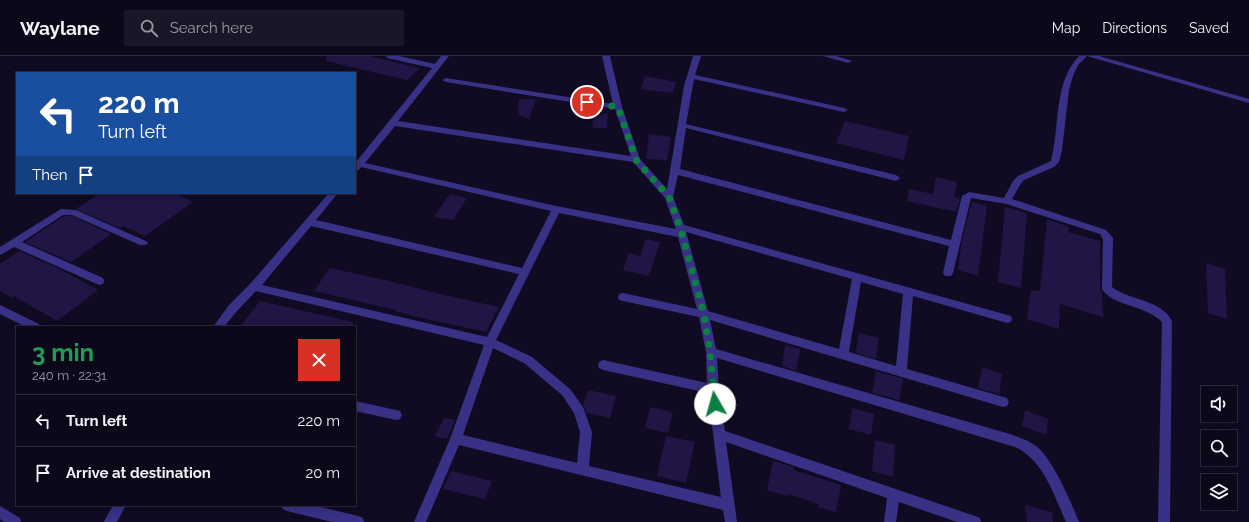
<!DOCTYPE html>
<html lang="en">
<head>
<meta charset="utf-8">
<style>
  body { margin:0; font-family:Raleway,sans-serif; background:#1a1627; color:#f1f3f6; height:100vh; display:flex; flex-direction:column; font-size:15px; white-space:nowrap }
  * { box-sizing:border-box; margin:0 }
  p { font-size:13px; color:#9a9aa2 }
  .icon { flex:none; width:22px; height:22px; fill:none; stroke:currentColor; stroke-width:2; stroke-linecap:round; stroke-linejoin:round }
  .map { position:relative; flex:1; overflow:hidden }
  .details { position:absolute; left:16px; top:270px; width:340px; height:180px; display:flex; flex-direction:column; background:#0c081a; border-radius:0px; box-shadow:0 2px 10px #0003,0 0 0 1px #2c2939 }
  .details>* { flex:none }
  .top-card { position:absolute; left:16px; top:16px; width:340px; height:122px; border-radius:0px; box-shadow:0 2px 10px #0003,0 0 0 1px #2c2939; background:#1a4fa0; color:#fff; overflow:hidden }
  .tools { position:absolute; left:1201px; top:330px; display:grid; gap:8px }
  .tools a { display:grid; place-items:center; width:36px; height:36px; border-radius:0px; background:#0c081a; box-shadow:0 2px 10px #0003,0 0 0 1px #2c2939; font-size:20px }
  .pin { position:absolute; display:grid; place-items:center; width:34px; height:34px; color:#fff; margin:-17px; border:2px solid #fff; border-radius:50%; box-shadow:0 1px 4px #0007 }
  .me { position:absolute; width:44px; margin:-22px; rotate:353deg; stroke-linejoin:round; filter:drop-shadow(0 0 3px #0008) }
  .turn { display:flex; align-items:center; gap:14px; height:84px; padding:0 16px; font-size:18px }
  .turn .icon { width:52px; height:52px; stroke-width:2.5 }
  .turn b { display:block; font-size:28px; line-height:34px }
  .then { display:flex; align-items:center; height:38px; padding:0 16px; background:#0003; gap:8px; font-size:15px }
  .round { display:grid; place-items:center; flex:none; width:42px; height:42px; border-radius:0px; background:#1a1627 }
  .headline { display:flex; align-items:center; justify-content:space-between; height:68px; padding:0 16px }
  h1 { font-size:24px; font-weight:700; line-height:30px; color:#1e9e55 }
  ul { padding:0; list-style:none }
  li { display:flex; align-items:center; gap:12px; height:52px; padding:0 16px; border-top:1px solid #2c2939 }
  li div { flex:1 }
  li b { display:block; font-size:15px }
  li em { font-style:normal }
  header { display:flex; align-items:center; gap:24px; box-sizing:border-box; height:56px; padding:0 20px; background:#0c081a; border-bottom:1px solid #2c2939 }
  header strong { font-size:19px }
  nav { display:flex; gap:22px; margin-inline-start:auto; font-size:14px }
  .search { width:280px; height:36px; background:#1a1627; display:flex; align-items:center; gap:10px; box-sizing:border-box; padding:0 14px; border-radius:0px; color:#9a9aa2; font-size:15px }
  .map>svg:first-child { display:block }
</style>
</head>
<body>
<header>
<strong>Waylane</strong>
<div class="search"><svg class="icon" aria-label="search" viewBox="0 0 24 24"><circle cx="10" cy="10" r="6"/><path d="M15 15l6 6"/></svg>Search here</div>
<nav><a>Map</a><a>Directions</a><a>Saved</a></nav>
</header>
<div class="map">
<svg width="1249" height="466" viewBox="0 0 1249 466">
  <rect width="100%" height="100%" fill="#100b22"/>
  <g fill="#211545">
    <path d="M327,0H369L420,12L407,24L326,5Z"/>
    <path d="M645,20L676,26L673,37L641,33Z"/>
    <path d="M519,43H536L529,63L518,59Z"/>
    <path d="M608,57L607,72H593L592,59Z"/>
    <path d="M845,65L909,80L904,104L836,87Z"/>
    <path d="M649,78L671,81L667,104L646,103Z"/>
    <path d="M936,121L957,126L954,141L960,143L956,156L907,145L909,133L933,138Z"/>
    <path d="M100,137H175L193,146L145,180L123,170L120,172L76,153Z"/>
    <path d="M450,138L467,142L453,164L434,161Z"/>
    <path d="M972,146L987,150L978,220L958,214L962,184Z"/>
    <path d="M1005,151L1027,157L1021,232L998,226Z"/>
    <path d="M64,160H72L111,178L71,206L25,186Z"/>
    <path d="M1047,163L1069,171L1068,176L1100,185V233L1102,236L1103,261L1060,248L1059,273L1027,263L1031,234L1040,235Z"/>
    <path d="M646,183L660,186L649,220L623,214L629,197L640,200Z"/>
    <path d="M19,195L62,214L98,234L57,265L14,240L12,242L0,235V208Z"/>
    <path d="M1206,207L1225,213L1227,263L1208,257Z"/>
    <path d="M330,212L389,225L444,239L499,251L486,276L413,260L395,255L396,254L314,235Z"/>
    <path d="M260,245L353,266V271H240Z"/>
    <path d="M859,277L879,282L876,303L856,297Z"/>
    <path d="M785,289L800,293L796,315L782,310Z"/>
    <path d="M982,311L1002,318L999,338L978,332Z"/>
    <path d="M876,315L903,323L899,344L872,337Z"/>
    <path d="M588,334L616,340L610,362L587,357L583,349Z"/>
    <path d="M650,351L673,356L668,377L645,372Z"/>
    <path d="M852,352L874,358L871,379L849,373Z"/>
    <path d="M1025,354L1048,363L1046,379L1022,370Z"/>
    <path d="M444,362L455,364L447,383L435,380Z"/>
    <path d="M666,380L695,386L686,427L657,420Z"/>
    <path d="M875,384L895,389L893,421L872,415Z"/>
    <path d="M773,405L794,411L793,414L841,429L836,456L818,451L819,448L789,438L788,440L767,434Z"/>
    <path d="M451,415L492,425L485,443L443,433Z"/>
    <path d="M1025,449L1052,456L1053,466H1027Z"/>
  </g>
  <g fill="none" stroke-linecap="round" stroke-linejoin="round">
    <g fill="#383186" fill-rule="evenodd">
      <path d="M386,0H399L435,8L441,0H449L398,65L631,100L615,53L446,26L442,24L446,22L613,48L602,0H610L622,51L640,103L667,133L684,30L693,0H701L695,19L844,52L848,54L844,56L694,23L686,68L896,119L900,122L896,125L686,72L680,113L951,184L962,140L969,136L1004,142L1013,125L1018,120L1051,105C1060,71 1053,27 1079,0H1087L1078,9L1073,20L1069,34L1062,94L1059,106L1054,111L1024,124L1020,129L1012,143L1106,174L1113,182L1112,231C1130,245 1161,243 1172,265L1170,466H1158L1162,266C1146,249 1112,250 1102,233L1103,183L1100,178L1006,148L971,142L953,217L951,220H945L943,217L949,190L678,119L673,141L684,169L1011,260L1012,263L1011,266L1007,267L913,240L907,313L1007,342L1009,346L1007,350L1003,351L710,264L716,293L1010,378C1018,381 1028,384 1036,390C1053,403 1071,446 1079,466H1066C1054,440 1044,404 1015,391L717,302L719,333L725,375L975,460L980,462L981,466H957L899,446L896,466H884L887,442L726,386L737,466H725L723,454L459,389L426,466H414L450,383L484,289L256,235L237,255L224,271H213L229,249L250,228L329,137H338L316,164L522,212L551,155L361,111L359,114L355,115L356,106L432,12L387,2ZM395,70L633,106L665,142L676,173L556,150L365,107ZM559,157L678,181L697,253L623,237L619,238L618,241L619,244L623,245L699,261L706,296L707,327L603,304L599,306L598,309L599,312L603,314L708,337L721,441L589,410L592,376L583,351L570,333L532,301L496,284ZM311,170L519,218L487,281L262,229ZM686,176L852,223L839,293L708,255ZM861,226L903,238L896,310L849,296ZM493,292L524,307L562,339L574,357L580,376L577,407L463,379Z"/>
      <path d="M823,0H836L852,5L848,7Z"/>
      <path d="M1087,0H1099L1249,43V47Z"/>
      <path d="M61,153L76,154L146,185L148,187L146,189H140L72,159H63L22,186L103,222L104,225L103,228L99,229L14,191L0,199V191Z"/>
      <path d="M0,249L39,268L40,271H26L0,258Z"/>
      <path d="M355,345L396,354L400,355L402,359L400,363L396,364L355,355Z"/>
      <path d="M113,449H126L117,466H104Z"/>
      <path d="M281,449H313L358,460L363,462L364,466H332L287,455L283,453Z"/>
      <path d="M0,450L20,462L21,466H4L0,463Z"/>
    </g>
  </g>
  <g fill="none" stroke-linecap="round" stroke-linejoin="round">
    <path stroke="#0b8043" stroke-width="7" stroke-dasharray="0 12.6" d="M587,46L618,51L636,104L669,141L680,171L704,258L710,296L715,348"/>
  </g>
</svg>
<div class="tools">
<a><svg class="icon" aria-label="sound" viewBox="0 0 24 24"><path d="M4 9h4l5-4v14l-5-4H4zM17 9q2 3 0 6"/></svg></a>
<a><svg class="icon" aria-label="search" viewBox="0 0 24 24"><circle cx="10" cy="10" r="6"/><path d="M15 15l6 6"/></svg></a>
<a><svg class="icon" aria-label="layers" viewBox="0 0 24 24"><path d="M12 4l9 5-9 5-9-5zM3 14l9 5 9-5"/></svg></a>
</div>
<div class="pin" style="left:587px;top:46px;background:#d93025"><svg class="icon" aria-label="arrive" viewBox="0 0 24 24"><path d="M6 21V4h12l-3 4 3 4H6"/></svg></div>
<svg class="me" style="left:715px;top:348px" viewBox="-20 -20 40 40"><circle r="19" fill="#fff"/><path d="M0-13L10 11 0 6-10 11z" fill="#0b8043"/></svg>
<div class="top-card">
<div class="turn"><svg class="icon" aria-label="left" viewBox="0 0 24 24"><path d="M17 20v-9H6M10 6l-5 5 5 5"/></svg><div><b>220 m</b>Turn left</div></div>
<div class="then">Then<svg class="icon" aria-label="arrive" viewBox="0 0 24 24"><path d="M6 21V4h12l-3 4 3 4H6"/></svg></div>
</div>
<section class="details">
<div class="headline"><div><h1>3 min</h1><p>240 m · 22:31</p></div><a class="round" style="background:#d93025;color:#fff"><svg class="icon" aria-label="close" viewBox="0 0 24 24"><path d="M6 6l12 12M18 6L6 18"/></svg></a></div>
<ul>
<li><svg class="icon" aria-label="left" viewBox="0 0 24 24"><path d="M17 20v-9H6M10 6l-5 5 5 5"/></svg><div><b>Turn left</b></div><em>220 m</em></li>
<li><svg class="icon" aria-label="arrive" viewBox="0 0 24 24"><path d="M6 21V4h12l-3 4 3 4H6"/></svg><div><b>Arrive at destination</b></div><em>20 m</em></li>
</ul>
</section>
</div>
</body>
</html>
